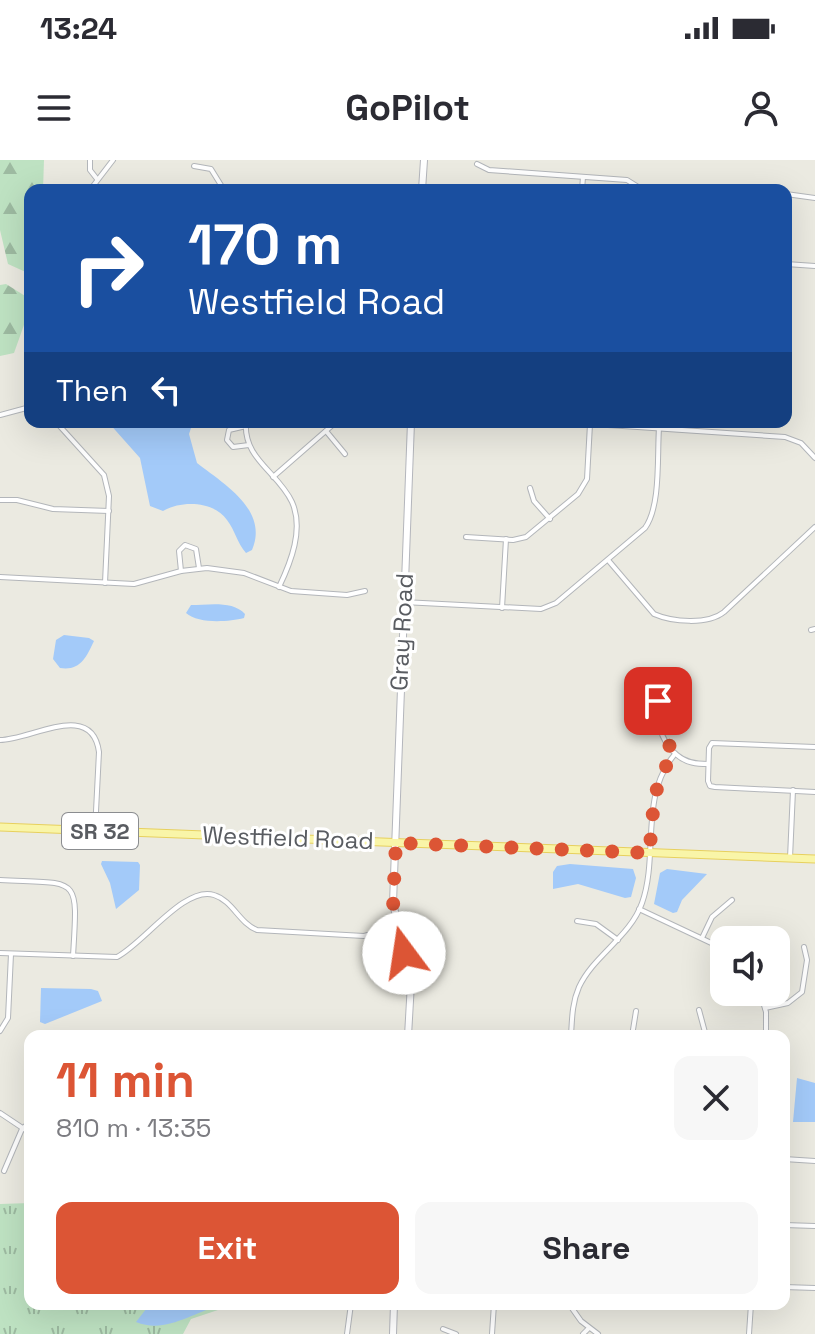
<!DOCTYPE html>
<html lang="en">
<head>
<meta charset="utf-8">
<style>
  body { margin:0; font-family:"Space Grotesk",sans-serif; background:#f7f7f7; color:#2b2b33; height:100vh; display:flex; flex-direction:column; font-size:30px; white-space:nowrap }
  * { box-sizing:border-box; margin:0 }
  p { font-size:26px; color:#7c7c81 }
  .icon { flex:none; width:44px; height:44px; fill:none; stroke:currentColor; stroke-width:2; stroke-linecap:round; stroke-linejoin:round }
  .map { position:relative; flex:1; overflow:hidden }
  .side { position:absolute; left:24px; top:870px; width:766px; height:280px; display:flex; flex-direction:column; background:#fff; border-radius:16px; box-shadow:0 8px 32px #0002 }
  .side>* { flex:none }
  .hud { position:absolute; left:24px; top:24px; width:768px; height:244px; border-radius:16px; box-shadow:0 8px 32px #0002; background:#1a4fa0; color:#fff; overflow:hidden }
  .controls { position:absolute; left:710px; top:766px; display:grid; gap:16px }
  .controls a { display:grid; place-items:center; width:80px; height:80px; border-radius:16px; background:#fff; box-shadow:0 8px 32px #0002; font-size:40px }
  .pin { position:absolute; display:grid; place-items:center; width:68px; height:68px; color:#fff; margin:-34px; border-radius:16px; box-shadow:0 4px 12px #0006 }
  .me { position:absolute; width:88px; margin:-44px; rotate:346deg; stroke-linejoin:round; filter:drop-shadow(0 0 6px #0008) }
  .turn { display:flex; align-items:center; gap:28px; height:168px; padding:0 32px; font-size:36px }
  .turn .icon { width:104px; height:104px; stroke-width:2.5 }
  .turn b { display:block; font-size:56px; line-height:68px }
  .then { display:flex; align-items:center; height:76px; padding:0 32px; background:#0003; gap:16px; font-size:30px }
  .round { display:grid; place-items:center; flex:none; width:84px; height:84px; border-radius:16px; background:#f7f7f7 }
  .head { display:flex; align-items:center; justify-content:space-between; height:136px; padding:0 32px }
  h1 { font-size:48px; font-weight:700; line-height:60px; color:#dc5535 }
  .primary-button { display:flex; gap:16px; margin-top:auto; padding:16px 32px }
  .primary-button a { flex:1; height:92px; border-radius:16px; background:#dc5535; color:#fff; font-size:32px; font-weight:700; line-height:92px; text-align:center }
  .primary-button a+a { background:#f7f7f7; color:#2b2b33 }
  .status { display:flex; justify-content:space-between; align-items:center; height:56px; padding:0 40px; background:#fff; direction:ltr }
  .status svg { height:22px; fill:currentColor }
  header { display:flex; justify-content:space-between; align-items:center; height:104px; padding:0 32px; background:#fff; font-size:36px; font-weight:700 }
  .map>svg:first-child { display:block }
</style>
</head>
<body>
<div class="status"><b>13:24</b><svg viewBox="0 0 49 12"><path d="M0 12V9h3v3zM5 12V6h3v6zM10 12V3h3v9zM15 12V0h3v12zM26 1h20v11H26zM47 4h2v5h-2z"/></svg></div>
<header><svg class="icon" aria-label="menu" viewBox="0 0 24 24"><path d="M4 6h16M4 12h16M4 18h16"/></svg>GoPilot<svg class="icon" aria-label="person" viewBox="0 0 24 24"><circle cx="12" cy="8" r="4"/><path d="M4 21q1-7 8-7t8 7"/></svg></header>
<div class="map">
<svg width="815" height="1174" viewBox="0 0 815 1174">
  <defs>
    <pattern id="grass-tufts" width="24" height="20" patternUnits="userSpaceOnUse" patternTransform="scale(2)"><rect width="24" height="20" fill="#bee2c2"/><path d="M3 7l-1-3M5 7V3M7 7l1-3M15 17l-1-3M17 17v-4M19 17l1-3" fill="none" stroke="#9dbaa1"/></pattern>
    <pattern id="forest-firs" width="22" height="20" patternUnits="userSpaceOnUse" patternTransform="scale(2)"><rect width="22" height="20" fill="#bee2c2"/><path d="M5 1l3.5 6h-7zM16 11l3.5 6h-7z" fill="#9dbaa1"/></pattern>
  </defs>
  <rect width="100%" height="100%" fill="#ebeae1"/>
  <path fill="url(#grass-tufts)" d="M30,1043V1144H236L191,1159L183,1174H0V1044Z"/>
  <g fill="url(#forest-firs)">
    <path d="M0,0H44L43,30H30V114L8,104L0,70Z"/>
    <path d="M6,124L30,139V148L14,193L0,196V125Z"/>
  </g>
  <g fill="#a3caf9">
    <path d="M108,262H193L189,274L197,303C224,324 269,350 252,390L246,393C237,383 235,370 227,360C214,341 181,340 163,351L150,346L140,298Z"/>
    <path d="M191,445C207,445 233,440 245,454L244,458C228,462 198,464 186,453Z"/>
    <path d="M64,475L89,478L94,481C86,498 80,511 60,508L53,499L56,480Z"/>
    <path d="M102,701L138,702L140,705L139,730L116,749L110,723L101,704Z"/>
    <path d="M570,704L633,709L636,718L631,737L625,738L578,724L553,729V712L557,706Z"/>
    <path d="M667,709L707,714L682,740L677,752L673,753L654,744L660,713Z"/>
    <path d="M41,828L91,829L98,831L102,841L45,864L40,862Z"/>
    <path d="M797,918L815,923V962H793Z"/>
    <path d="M150,1144H264L269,1149C254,1145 235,1143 219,1146C191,1153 166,1174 136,1162Z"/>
  </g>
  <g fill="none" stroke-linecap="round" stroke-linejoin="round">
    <g stroke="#b3b6ba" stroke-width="6">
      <g id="street">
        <path d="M90,0V10L97,19"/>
        <path d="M477,4L489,10L627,20L643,30"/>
        <path d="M194,6L211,9L224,30"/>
        <path d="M90,30L113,0"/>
        <path d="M582,30L583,17"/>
        <path d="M786,34L815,38"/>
        <path d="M786,104L815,106"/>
        <path d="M0,255L30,247"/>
        <path d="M56,262L104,315L109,336L105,423"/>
        <path d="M246,262C243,299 278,312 292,342C304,369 291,402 279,427"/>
        <path d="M563,262L785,277L801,283L815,298"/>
        <path d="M246,266L229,270L227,280L233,287L249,285"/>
        <path d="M326,271L345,294"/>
        <path d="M273,317L336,262"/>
        <path d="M530,328L534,341L550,359"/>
        <path d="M0,340H17L53,349L109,351"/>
        <path d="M466,377L513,380L526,377L578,334L587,319L590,264"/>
        <path d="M608,400L654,454C672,462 708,465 724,452L815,367"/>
        <path d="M181,411L179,391L185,385L196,389L199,408"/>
        <path d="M0,417L134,424L181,411L207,408L244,413L291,431L347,435L365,431"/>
        <path d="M403,442L541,449L556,443L645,368C661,346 657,296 659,268"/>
        <path d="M502,448L506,379"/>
        <path d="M811,470L815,469"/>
        <path d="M662,535C651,551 661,583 677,595C686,603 697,604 708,604"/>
        <path d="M0,580C31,580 92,540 99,592L95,671"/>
        <path d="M815,587L712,583L709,588L708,621L710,626L715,627L815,632"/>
        <path d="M790,698L793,630"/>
        <path d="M0,720C80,724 78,714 73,796"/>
        <path d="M639,749L724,789"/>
        <path d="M577,761L596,764L618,780"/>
        <path d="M702,778L712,757L732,740"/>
        <path d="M0,793L117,797C143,784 185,725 214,735C233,741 239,763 257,770L364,776L397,767"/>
        <path d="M760,832L766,852V876"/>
        <path d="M765,848L788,843L802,832L807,800L804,787"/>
        <path d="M699,850L706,876"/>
        <path d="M0,871L8,858L11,794"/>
        <path d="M571,876C572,859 572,843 579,827C594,795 630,777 642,743C659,695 639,636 675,594"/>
        <path d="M632,876L636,851"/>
        <path d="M0,953L30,973"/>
        <path d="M784,999L815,1001"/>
        <path d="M4,1011L22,969L30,962"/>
        <path d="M784,1065L815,1066"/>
        <path d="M784,1127L815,1128"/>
        <path d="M569,1144L581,1161L598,1174"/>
        <path d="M443,1169L456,1174"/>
        <path d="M347,1174L351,1144"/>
        <path d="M492,1174L494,1144"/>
        <path d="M583,1174L589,1168"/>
        <path d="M749,1174L751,1144"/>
      </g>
    </g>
    <g stroke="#b4b6bc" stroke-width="8">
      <g id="secondary">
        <path d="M422,30L424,0"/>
        <path d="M408,876L411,823L393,743L411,262"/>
        <path d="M393,1174L394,1144"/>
      </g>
    </g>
    <g stroke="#e7d05e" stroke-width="9">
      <path id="primary" d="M0,667L815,699"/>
    </g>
    <use href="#street" stroke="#fff" stroke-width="4"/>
    <use href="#secondary" stroke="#fff" stroke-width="6"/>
    <use href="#primary" stroke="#f9f5a8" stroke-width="7"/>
  </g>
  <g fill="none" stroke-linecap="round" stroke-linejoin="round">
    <path stroke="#dc5535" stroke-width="14" stroke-dasharray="0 25.2" d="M404,793L393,743L396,683L649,693C654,658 650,622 675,594C665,580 652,558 658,541"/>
  </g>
  <g text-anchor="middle" stroke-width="6" stroke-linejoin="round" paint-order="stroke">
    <rect fill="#fff" stroke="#8b8d90" stroke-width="2" x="62" y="653" width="76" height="36" rx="6"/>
    <g font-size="22" font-weight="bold" fill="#595c61">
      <text x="100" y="679">SR 32</text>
    </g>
    <g font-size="24" fill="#595c61" stroke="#fff">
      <text transform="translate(402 472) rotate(-87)" y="8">Gray Road</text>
      <text transform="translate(288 678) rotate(2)" y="8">Westfield Road</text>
    </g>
  </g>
</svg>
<div class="controls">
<a><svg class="icon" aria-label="sound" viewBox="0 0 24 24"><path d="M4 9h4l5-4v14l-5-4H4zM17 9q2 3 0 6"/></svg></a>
</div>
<div class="pin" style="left:658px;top:541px;background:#d93025"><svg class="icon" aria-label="arrive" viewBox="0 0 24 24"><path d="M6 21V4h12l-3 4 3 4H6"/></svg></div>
<svg class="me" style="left:404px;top:793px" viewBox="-20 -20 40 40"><circle r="19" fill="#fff"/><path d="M0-13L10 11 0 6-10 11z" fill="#dc5535"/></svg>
<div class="hud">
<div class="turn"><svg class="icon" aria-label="right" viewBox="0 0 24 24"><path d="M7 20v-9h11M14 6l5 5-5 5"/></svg><div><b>170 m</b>Westfield Road</div></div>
<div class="then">Then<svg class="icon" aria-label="left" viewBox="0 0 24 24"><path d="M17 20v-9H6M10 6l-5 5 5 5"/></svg></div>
</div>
<section class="side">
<div class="head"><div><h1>11 min</h1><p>810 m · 13:35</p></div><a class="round"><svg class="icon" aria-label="close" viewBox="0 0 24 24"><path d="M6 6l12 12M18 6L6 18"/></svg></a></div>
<div class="primary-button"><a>Exit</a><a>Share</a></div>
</section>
</div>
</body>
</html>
